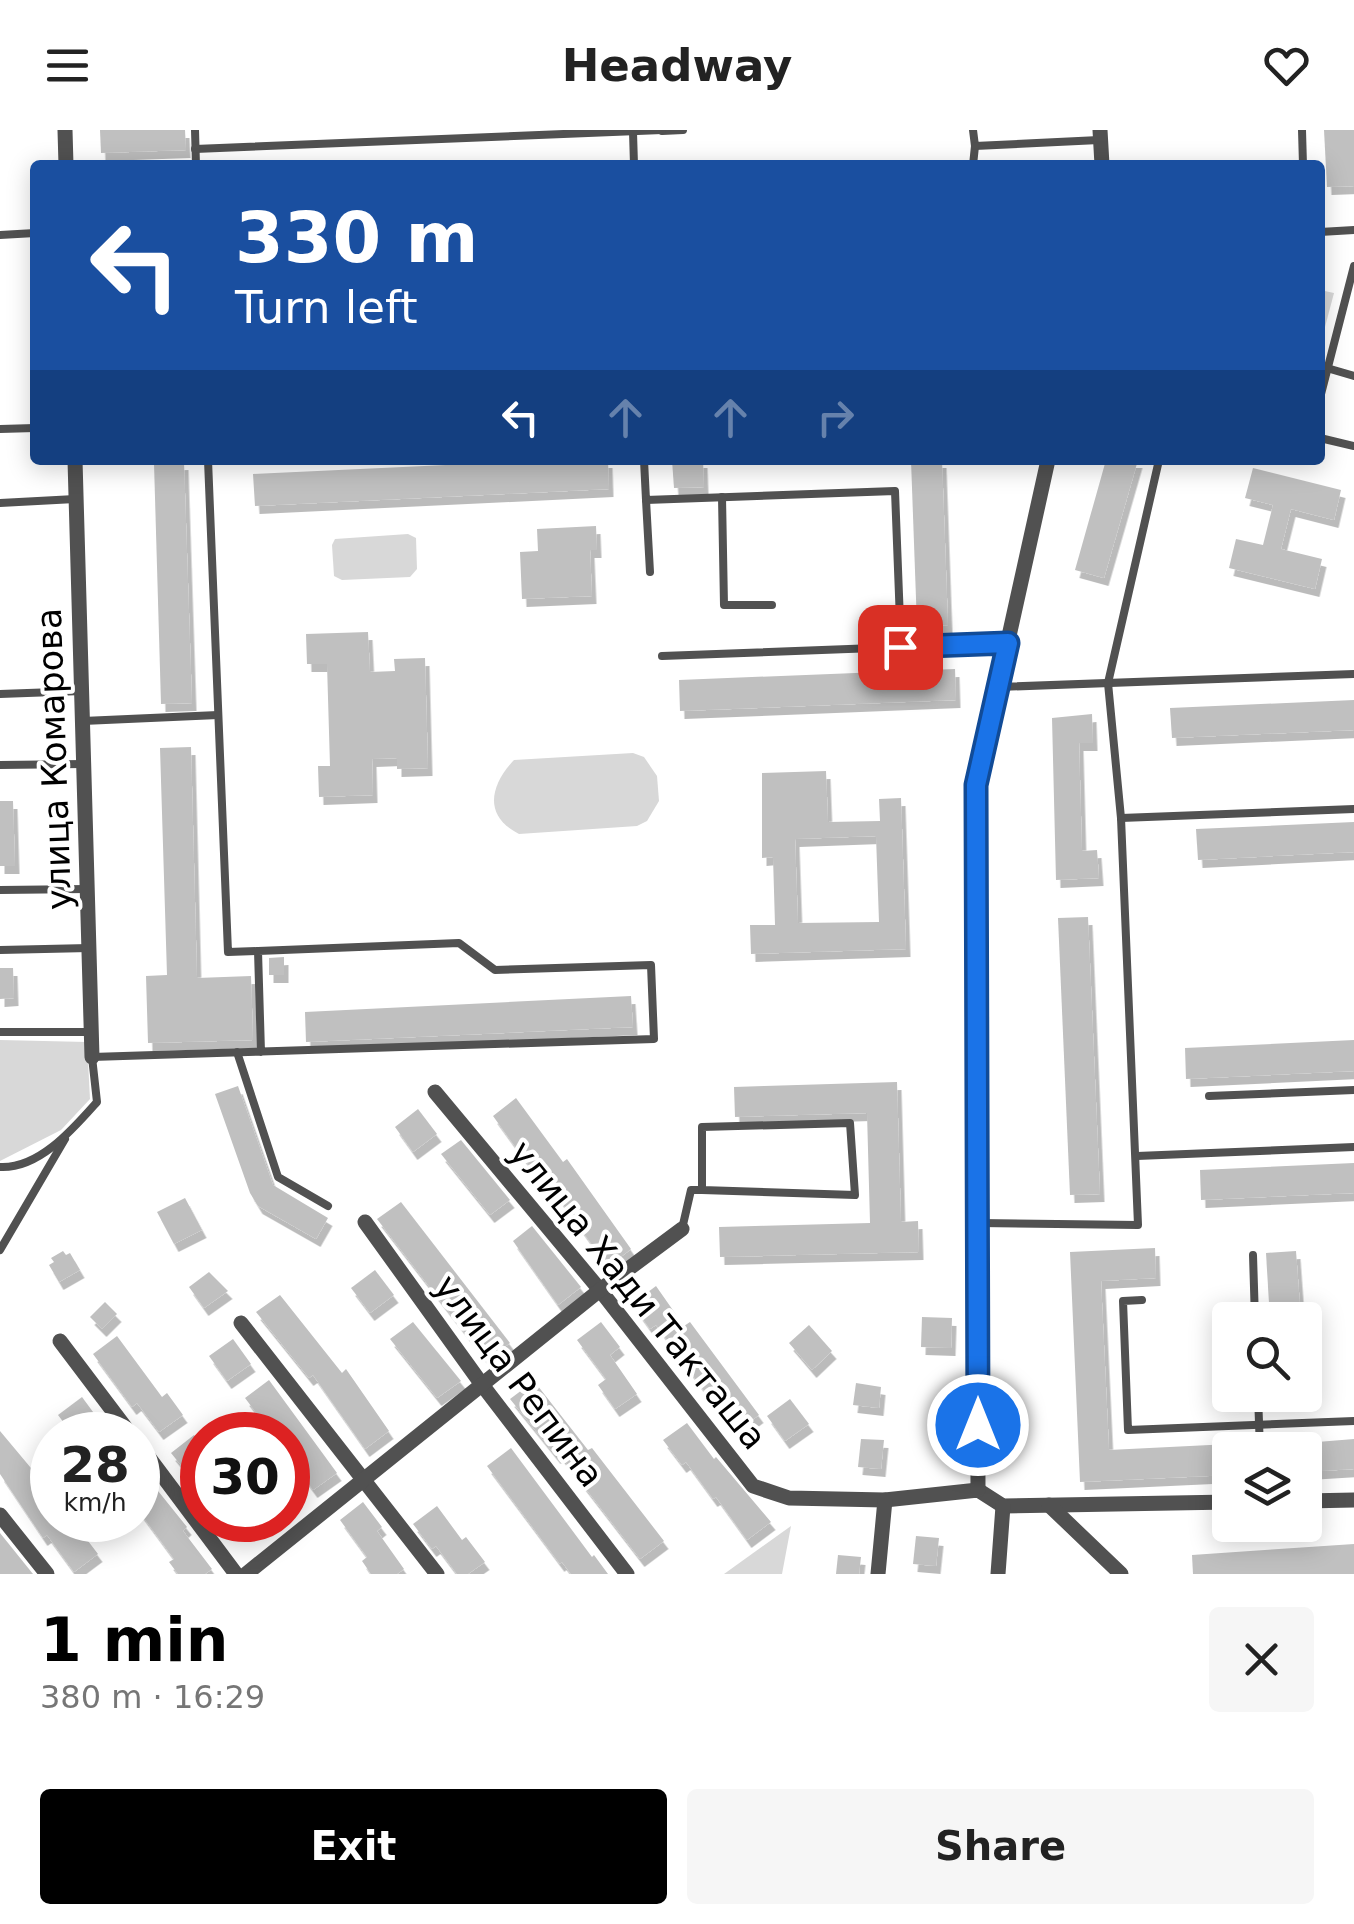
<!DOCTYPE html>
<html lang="en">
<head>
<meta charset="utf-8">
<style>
  body { margin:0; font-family:"DejaVu Sans",sans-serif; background:#f6f6f6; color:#222; height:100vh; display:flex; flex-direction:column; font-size:38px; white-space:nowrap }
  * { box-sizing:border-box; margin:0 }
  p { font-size:32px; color:#767676 }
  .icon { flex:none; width:55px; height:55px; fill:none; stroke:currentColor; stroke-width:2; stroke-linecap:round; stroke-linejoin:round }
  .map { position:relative; height:1444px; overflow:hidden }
  .sheet { display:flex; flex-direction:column; background:#fff; flex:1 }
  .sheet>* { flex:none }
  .top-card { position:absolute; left:30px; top:30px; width:1295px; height:305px; border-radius:10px; box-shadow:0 5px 25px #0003; background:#1a4fa0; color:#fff; overflow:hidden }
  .fabs { position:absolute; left:1212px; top:1172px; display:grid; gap:20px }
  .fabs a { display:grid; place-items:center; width:110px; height:110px; border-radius:10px; background:#fff; box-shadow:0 5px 25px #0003; font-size:50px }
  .speed { position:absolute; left:30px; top:1282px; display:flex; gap:20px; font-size:50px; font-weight:700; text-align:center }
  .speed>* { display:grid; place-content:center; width:130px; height:130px; border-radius:50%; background:#fff; box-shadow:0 5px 25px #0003; line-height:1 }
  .speed small { font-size:25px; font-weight:400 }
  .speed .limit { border:15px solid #d22; background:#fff; color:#111 }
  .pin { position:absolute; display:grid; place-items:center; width:85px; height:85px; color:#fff; margin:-42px; border-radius:20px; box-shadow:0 5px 15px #0006 }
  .me { position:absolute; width:110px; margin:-55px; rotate:0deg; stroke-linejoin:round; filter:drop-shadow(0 0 8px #0008) }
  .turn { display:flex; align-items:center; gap:35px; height:210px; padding:0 40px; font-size:45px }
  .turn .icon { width:130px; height:130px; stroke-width:2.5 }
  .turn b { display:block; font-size:70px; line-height:85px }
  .lanes { display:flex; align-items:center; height:95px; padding:0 40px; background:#0003; justify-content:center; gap:50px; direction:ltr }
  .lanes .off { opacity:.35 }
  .round { display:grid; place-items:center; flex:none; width:105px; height:105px; border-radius:10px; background:#f6f6f6 }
  .head { display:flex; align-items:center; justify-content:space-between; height:170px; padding:0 40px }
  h1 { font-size:60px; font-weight:800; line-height:75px; color:#000 }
  .primary-button { display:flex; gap:20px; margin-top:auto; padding:20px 40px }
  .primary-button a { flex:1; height:115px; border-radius:10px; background:#000; color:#fff; font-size:40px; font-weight:800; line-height:115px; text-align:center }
  .primary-button a+a { background:#f6f6f6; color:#222 }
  header { display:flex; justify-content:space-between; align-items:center; height:130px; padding:0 40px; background:#fff; font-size:45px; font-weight:800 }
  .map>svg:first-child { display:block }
</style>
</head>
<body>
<header><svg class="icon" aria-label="menu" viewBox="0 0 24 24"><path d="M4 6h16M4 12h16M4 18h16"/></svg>Headway<svg class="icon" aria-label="heart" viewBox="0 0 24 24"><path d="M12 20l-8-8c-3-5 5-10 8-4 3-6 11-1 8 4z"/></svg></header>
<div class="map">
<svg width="1354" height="1444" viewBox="0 0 1354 1444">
  <defs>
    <filter id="shadow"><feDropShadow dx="4.5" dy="8" stdDeviation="0" flood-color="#0004"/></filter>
  </defs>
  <rect width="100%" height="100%" fill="#fff"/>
  <g fill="#d8d8d8">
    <path d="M1320,160L1334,163L1321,212H1320Z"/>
    <path d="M408,404L416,408L417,439L410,447L342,450L334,446L332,415L335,409Z"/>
    <path d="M633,623L644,627L657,646L659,671L647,691L637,696L519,704C483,686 490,655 514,630Z"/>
    <path d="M0,910L87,912L90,969L61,1000L0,1031Z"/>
    <path d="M791,1396L782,1444H724Z"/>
  </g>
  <g fill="#c0c0c0" fill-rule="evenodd" filter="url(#shadow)">
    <path d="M100,0H185L186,20L101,23Z"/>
    <path d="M1324,0H1354V56L1327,57Z"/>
    <path d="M550,330H608L609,359L255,376L253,344Z"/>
    <path d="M672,330H703L704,357L674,358Z"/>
    <path d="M911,330H942L948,495L917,496Z"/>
    <path d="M1106,330H1138L1104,448L1075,440Z"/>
    <path d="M184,332L192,573L161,574L154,333Z"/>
    <path d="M1253,338L1341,360L1334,390L1291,379L1281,419L1322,429L1315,459L1229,438L1236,409L1263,415L1273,375L1245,368Z"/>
    <path d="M596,396L597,420H590L592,466L522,469L520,422L538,421L537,399Z"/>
    <path d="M368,502L370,542L395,541L394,529L425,528L428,638L397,639V628L372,629L373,665L319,667L318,636H330L327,534H307L306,504Z"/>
    <path d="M955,539L956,570L680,581L679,550Z"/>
    <path d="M1354,570V600L1172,608L1170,578Z"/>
    <path d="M1092,584L1093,613H1079L1082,721L1097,720L1099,748L1056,750L1052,588Z"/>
    <path d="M191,617L197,848L251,846L253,910L148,913L146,846L167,845L160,618Z"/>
    <path d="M826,641L828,692L880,691L879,669L901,668L906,819L751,824L750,795H775L773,727L762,728V643ZM876,706L879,792L798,793L795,709Z"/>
    <path d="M0,671H13L15,736H0Z"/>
    <path d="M1354,692V722L1198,730L1196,699Z"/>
    <path d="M1088,787L1100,1064L1070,1065L1058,788Z"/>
    <path d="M284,827V845H269V828Z"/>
    <path d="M0,838H13L14,868L0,869Z"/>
    <path d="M631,866L633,897L306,912L305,882Z"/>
    <path d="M1354,910V941L1186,949L1185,918Z"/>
    <path d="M897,952L901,1092L918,1091L919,1122L720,1127L719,1097L870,1093L867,983L735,987L734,957Z"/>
    <path d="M238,956L273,1055L328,1088L316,1109L258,1076L250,1063L215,964Z"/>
    <path d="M516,968L563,1032L567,1029L631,1119L608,1137L537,1038L533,1041L493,986Z"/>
    <path d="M418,979L437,1004L413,1022L395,997Z"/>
    <path d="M461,1010L510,1070L490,1085L441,1024Z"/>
    <path d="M1354,1033V1063L1201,1070L1200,1040Z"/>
    <path d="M185,1068L202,1100L174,1114L157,1082Z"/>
    <path d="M401,1072L510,1213L486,1230L377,1089Z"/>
    <path d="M532,1096L581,1157L558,1175L513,1111Z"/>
    <path d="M1155,1118L1156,1148L1101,1151L1109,1320L1230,1314V1345L1080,1352L1070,1122Z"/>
    <path d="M63,1121L66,1125L70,1123L80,1140L59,1152L49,1135L54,1132L51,1128Z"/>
    <path d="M1296,1121L1301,1190H1270L1266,1123Z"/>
    <path d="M375,1140L394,1165L370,1183L351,1158Z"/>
    <path d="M209,1142L228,1161L204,1178L189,1157Z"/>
    <path d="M656,1156L684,1196L690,1192L759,1285L735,1303L656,1195L650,1199L632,1174Z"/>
    <path d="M280,1165L342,1243L346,1239L389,1301L365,1319L313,1245L309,1248L256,1182Z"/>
    <path d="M105,1172L117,1184L102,1199L90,1187Z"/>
    <path d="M922,1187L952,1188L951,1218L921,1217Z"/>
    <path d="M413,1192L461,1251L437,1268L390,1209Z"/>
    <path d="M601,1192L620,1217L610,1225L637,1264L615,1279L598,1255L606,1249L577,1210Z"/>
    <path d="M809,1195L832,1221L812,1240L789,1213Z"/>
    <path d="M117,1206L162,1267L167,1263L183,1285L159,1302L137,1273L132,1277L93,1224Z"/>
    <path d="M233,1209L251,1234L227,1251L209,1226Z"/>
    <path d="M269,1250L337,1343L313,1360L288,1326V1305H273L245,1268Z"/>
    <path d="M534,1251L588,1320L592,1318L664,1411L640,1429L559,1324L556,1326L510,1269Z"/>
    <path d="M856,1253L881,1257L879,1278L853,1275Z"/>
    <path d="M82,1267L110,1305H73L58,1285Z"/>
    <path d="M790,1269L809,1294L785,1311L767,1286Z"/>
    <path d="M687,1293L714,1329L716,1327L771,1392L747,1410L716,1367L713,1369L686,1332L682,1335L663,1310Z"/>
    <path d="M0,1301L46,1356L43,1358L52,1370V1390H72L98,1424L74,1442L47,1405L43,1408L0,1344Z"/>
    <path d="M194,1305L202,1316V1361L171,1323Z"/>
    <path d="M861,1309L884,1310L881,1339L858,1337Z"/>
    <path d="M1354,1309V1339L1305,1342V1313Z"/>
    <path d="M511,1318L592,1427L594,1425L608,1444H571L562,1432L560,1434L487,1336Z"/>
    <path d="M138,1336L187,1397L183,1401L212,1439L205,1444H178L169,1432L174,1429L138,1380Z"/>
    <path d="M363,1372L382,1397L377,1401L404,1439L397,1444H371L362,1431L367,1427L340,1390Z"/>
    <path d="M437,1376L462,1410L466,1407L485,1432L468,1444H457L436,1416L432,1419L413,1394Z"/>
    <path d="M0,1403L33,1444H0Z"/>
    <path d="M916,1406L939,1408L936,1436L913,1434Z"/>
    <path d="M1354,1414V1444H1193L1192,1425Z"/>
    <path d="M838,1425L861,1427L859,1444H836Z"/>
  </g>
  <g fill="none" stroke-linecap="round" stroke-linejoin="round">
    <g stroke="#515151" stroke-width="8">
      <path d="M195,0L196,35"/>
      <path d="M973,0L975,16L1099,10"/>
      <path d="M1302,0L1303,35"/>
      <path d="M662,1L683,0"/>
      <path d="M633,2L634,35"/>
      <path d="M195,19L662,0"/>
      <path d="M973,35L975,16"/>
      <path d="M1320,102L1354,100"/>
      <path d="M0,105L35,103"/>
      <path d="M1320,236L1354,246"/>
      <path d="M1320,268L1354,136"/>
      <path d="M0,299L35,298"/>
      <path d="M1320,308L1354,316"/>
      <path d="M208,330L228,822L258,821"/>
      <path d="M644,330L646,370L895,361L901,517"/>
      <path d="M722,367L724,475H772"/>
      <path d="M646,370L650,442"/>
      <path d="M0,373L75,369"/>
      <path d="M662,526L1008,513"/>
      <path d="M999,557L1354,544"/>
      <path d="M0,564L82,561"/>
      <path d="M83,591L218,585"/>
      <path d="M0,635L84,634"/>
      <path d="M1121,688L1354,679"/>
      <path d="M0,760L87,759"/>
      <path d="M0,820L89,818"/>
      <path d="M0,902H90"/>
      <path d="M237,922L278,1047L328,1076"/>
      <path d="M1209,966L1354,960"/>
      <path d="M1137,1026L1354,1017"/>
      <path d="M0,1037C39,1039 73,999 97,972L92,927L654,909L651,835L495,840L459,813L258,821L261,922"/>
      <path d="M979,1093L1138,1095L1121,688L1108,553L1159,330"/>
      <path d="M682,1099L691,1060H702L855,1065L850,993L702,997V1060"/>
      <path d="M0,1120L65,1009"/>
      <path d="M1253,1125L1255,1190"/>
      <path d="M1142,1170L1123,1171L1128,1300L1354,1291"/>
      <path d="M1258,1265L1260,1320"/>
    </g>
    <g stroke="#515151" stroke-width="15">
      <path d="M65,0L66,35"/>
      <path d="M1100,0L1102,35"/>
      <path d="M75,330L92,927"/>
      <path d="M435,962L600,1160L753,1356L789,1368L885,1370L978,1360L1003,1376L1230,1372"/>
      <path d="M365,1092L483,1256L627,1444"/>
      <path d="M241,1193L437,1444"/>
      <path d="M60,1211L131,1305"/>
      <path d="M138,1313L236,1444"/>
      <path d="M978,1360L976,655L1048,330"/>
      <path d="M1305,1371L1354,1370"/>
      <path d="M1049,1375L1121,1444"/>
      <path d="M0,1385L47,1444"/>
      <path d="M246,1444L600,1160L682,1099"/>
      <path d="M878,1444L885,1370"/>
      <path d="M998,1444L1003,1376"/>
    </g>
  </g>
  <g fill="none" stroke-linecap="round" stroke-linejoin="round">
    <g stroke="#114b97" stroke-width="25">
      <path id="route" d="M900,517L1008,513L976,655L978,1295"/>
    </g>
    <use href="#route" stroke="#1a73e8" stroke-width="18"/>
  </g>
  <g text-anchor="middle" stroke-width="8" stroke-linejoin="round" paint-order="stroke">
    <g font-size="35" fill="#000" stroke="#fff">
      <text transform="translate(54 629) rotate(-92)" y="12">улица Комарова</text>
      <text transform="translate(638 1165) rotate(51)" y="12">улица Хади Такташа</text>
      <text transform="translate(519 1251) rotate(53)" y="12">улица Репина</text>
    </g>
  </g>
</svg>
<div class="fabs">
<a><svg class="icon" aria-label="search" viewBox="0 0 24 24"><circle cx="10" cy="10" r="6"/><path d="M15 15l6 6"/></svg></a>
<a><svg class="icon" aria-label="layers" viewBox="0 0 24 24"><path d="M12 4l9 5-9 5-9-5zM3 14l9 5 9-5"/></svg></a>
</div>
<div class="speed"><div>28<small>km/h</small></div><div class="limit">30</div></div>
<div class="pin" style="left:900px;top:517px;background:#d93025"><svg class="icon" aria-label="arrive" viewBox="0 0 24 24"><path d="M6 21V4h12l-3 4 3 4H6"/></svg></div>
<svg class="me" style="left:978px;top:1295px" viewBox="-20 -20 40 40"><circle r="17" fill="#1a73e8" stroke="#fff" stroke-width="3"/><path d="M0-11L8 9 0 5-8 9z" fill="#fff"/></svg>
<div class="top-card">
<div class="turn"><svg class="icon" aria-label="left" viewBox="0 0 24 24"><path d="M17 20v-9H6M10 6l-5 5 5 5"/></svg><div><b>330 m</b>Turn left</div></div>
<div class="lanes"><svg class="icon" aria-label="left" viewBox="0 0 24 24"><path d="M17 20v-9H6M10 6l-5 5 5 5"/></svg><svg class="icon off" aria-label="ahead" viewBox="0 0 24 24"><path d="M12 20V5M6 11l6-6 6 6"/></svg><svg class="icon off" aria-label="ahead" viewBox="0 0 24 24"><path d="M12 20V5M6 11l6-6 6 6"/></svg><svg class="icon off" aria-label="right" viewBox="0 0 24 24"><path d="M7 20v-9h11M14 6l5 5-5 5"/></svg></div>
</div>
</div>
<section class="sheet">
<div class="head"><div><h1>1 min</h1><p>380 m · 16:29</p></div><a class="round"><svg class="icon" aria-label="close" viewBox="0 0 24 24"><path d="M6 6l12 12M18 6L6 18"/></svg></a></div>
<div class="primary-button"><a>Exit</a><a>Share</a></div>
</section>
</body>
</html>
